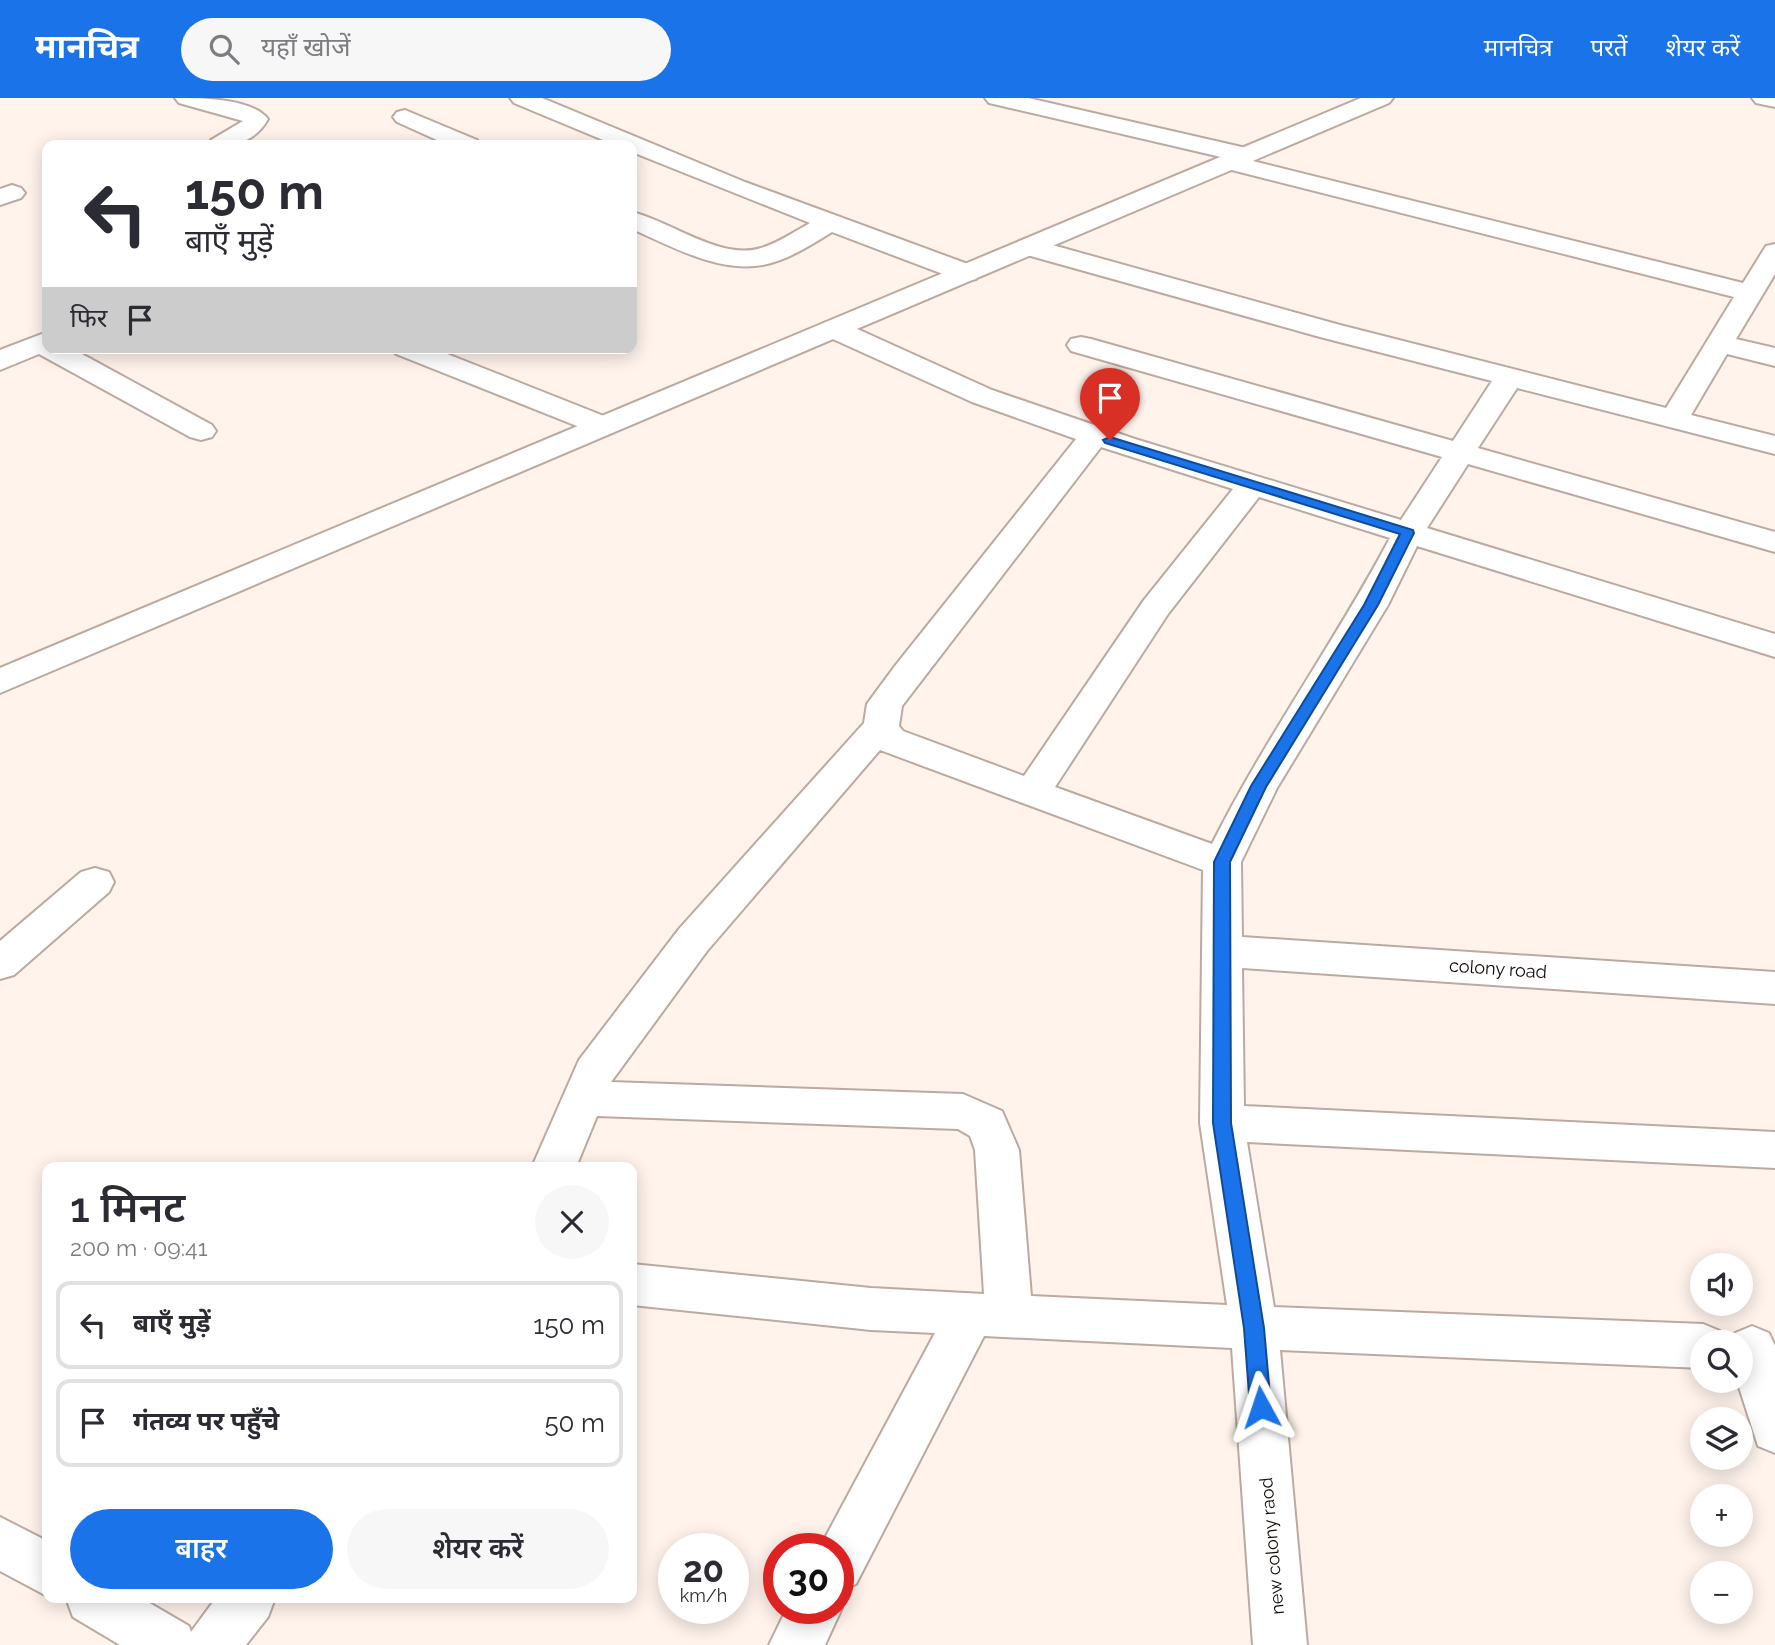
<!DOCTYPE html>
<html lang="hi">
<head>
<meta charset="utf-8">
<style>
  body { margin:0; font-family:Raleway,"Noto Sans Devanagari",sans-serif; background:#f7f7f7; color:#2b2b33; height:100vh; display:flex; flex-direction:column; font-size:26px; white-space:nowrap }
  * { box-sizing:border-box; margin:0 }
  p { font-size:23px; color:#7c7c81 }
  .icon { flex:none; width:38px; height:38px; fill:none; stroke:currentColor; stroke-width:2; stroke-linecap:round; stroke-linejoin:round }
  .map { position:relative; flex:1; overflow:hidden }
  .panel { position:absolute; left:42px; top:1064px; width:595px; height:441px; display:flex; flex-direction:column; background:#fff; border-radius:14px; box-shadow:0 4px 18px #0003 }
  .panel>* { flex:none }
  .banner { position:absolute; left:42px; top:42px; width:595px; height:214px; border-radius:14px; box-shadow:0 4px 18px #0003; background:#fff; color:#2b2b33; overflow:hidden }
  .buttons { position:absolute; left:1690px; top:1155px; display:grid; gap:14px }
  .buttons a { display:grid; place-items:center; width:63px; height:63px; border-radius:50%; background:#fff; box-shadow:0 4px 18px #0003; font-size:35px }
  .speed { position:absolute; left:658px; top:1435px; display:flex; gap:14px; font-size:35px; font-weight:700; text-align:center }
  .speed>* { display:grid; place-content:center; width:91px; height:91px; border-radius:50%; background:#fff; box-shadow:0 4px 18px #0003; line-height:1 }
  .speed small { font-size:18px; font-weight:400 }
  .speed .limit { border:10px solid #d22; background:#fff; color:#111 }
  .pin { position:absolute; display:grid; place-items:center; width:60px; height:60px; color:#fff; margin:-72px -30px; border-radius:50% 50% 50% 0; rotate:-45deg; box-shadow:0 0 7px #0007 }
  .pin .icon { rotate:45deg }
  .me { position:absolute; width:77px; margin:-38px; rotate:355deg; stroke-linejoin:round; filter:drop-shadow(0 0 5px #0008) }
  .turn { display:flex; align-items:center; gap:24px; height:147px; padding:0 28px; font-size:32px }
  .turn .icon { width:91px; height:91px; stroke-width:2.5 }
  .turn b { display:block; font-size:49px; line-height:60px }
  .then { display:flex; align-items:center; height:66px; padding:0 28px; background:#0003; gap:14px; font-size:26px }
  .round { display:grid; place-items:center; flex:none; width:74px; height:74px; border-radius:37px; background:#f7f7f7 }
  .headline { display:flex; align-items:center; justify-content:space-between; height:119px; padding:0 28px }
  h1 { font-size:42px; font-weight:600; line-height:52px }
  .primary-button { display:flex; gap:14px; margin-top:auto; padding:14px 28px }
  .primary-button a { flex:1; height:80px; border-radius:42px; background:#1a73e8; color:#fff; font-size:28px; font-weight:600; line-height:80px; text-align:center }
  .primary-button a+a { background:#f7f7f7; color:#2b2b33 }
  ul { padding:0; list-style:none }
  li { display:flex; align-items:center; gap:21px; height:88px; margin:0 14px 10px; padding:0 14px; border:4px solid #e1e1e2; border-radius:14px }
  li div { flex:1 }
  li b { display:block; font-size:26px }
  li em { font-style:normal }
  header { display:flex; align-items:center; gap:42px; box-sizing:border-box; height:98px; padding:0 35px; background:#1a73e8; color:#fff }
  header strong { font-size:33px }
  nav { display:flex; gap:38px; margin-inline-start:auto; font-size:24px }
  .search { width:490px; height:63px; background:#f7f7f7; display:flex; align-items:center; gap:18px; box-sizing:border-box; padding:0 24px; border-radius:38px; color:#7c7c81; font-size:26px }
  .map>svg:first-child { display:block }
</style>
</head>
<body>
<header>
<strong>मानचित्र</strong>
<div class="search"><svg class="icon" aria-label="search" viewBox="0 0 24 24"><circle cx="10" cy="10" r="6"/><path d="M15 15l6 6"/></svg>यहाँ खोजें</div>
<nav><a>मानचित्र</a><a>परतें</a><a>शेयर करें</a></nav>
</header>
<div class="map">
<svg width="1775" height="1547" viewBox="0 0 1775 1547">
  <rect width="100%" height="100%" fill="#fff3ec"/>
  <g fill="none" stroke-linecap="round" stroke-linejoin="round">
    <g stroke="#bca99f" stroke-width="4">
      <g id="street">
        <path d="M175,0C200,0 252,0 268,21C254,46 234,47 208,47L211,42L243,23L179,5Z"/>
        <path d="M510,0H542L745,84L976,169L979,175L976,181L966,183L956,181L832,134C811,147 788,162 763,167C718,175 671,148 632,131V114C670,123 722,163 761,150C778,145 794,134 810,125L632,54V47H615L514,5Z"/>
        <path d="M985,0H1028L1246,50L1255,52L1258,57L1253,63L1743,185L1766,148L1775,146V176L1736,241L1775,250V268L1727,256L1691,317L1775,338V356L1517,290L1478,350L1775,434V454L1468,366L1427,430L1775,536V559L1417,448L1388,507L1277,690L1241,764L1242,839L1775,874V906L1242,870L1244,1008L1775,1034V1070L1247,1044L1274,1209L1703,1226L1720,1233L1725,1244H1703V1270L1280,1252L1307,1547H1253L1232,1250L984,1238L856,1486L838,1494V1451H819L935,1235L871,1232L632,1207V1166L871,1190L984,1196L975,1052L970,1038L958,1031L597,1018L576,1069H532L579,962L679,831L864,625L867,606L895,568L1076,341L972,304L824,237L820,231L824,225L834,223L844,225L992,292L1135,341L1401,422L1442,359L1071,253L1067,247L1071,241L1081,239L1091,241L1453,343L1492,283L1320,239L1020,155L1016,149L1020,143L1029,141L1038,143L1340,227L1666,310L1734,199L1220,69L1217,64L1221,59L989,5ZM1101,349L1233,391L1144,502L1024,678L903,633L899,628L902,608ZM1259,399L1390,440C1335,544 1265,640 1212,746L1055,689L1168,516ZM880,652L1203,772L1200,1025L1227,1207L1031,1198L1019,1052L1002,1013L963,996L611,984L707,853Z"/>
        <path d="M1752,0H1775V9L1756,5Z"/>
        <path d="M405,12L477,42L480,47H448L397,24L393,19L397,14Z"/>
        <path d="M12,87L21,90L25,95L21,100L0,107V91Z"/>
        <path d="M47,234V250H71L212,327L216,333L212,339L201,342L190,339L39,256L0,272V252Z"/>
        <path d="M392,250H432L614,322L618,328L614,334L603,337L592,334L396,256Z"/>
        <path d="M95,770L109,774L114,784L109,794L14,877L0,881V843L81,774Z"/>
        <path d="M1752,1228L1769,1235L1775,1248V1355L1758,1348L1737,1283H1741V1244H1731L1735,1235Z"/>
        <path d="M0,1419L47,1443V1498L0,1473Z"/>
        <path d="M66,1500H141L189,1528L191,1534L216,1500H275L268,1519L246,1547H120L73,1519Z"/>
        <path d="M838,1500L842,1510L825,1547H769L787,1510H838Z"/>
      </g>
    </g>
    <g stroke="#bca99f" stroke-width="4">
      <path id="secondary" d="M1361,0H1393L1389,5L0,595V570Z"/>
    </g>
    <use href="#street" fill="#fff" fill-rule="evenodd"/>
    <use href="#secondary" fill="#fff" fill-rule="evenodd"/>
  </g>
  <path fill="#1a73e8" stroke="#114b97" stroke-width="2" d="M1110,339L1413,432L1414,435L1378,507L1266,689L1230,764L1231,1025L1264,1230L1271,1309L1268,1316L1261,1319L1253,1316L1250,1309L1244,1230L1213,1025L1214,764L1251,688L1364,507L1400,436L1105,345L1103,342Z"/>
  <g text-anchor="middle" stroke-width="7" stroke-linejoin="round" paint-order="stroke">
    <g font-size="18" fill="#120c08" stroke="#fff">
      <text transform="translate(1498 871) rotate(4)" y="6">colony road</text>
      <text transform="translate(1272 1448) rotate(-95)" y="6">new colony raod</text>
    </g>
  </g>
</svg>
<div class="buttons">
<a><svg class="icon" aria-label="sound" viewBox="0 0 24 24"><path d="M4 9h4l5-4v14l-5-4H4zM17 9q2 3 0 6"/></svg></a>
<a><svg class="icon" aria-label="search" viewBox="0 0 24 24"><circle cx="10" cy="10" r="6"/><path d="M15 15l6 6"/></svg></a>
<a><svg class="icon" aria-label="layers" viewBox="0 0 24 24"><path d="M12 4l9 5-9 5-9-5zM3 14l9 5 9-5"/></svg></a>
<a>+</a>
<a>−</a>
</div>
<div class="speed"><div>20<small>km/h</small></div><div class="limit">30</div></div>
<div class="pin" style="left:1110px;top:342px;background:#d93025"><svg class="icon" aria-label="arrive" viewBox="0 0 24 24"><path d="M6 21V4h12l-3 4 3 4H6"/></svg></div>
<svg class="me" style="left:1261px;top:1309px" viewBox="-20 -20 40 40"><path d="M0-17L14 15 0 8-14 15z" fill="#1a73e8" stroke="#fff" stroke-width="4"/></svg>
<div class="banner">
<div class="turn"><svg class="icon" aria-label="left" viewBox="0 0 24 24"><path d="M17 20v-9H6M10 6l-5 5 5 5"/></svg><div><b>150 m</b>बाएँ मुड़ें</div></div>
<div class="then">फिर<svg class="icon" aria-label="arrive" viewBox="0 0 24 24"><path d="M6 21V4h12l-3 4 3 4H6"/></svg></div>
</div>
<section class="panel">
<div class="headline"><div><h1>1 मिनट</h1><p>200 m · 09:41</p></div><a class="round"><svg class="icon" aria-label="close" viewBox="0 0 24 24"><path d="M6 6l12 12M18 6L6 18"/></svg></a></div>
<ul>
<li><svg class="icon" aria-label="left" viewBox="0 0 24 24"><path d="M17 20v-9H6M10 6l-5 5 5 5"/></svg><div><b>बाएँ मुड़ें</b></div><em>150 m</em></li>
<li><svg class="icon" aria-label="arrive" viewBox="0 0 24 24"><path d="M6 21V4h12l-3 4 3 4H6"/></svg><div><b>गंतव्य पर पहुँचे</b></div><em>50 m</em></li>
</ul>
<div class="primary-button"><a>बाहर</a><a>शेयर करें</a></div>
</section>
</div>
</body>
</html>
